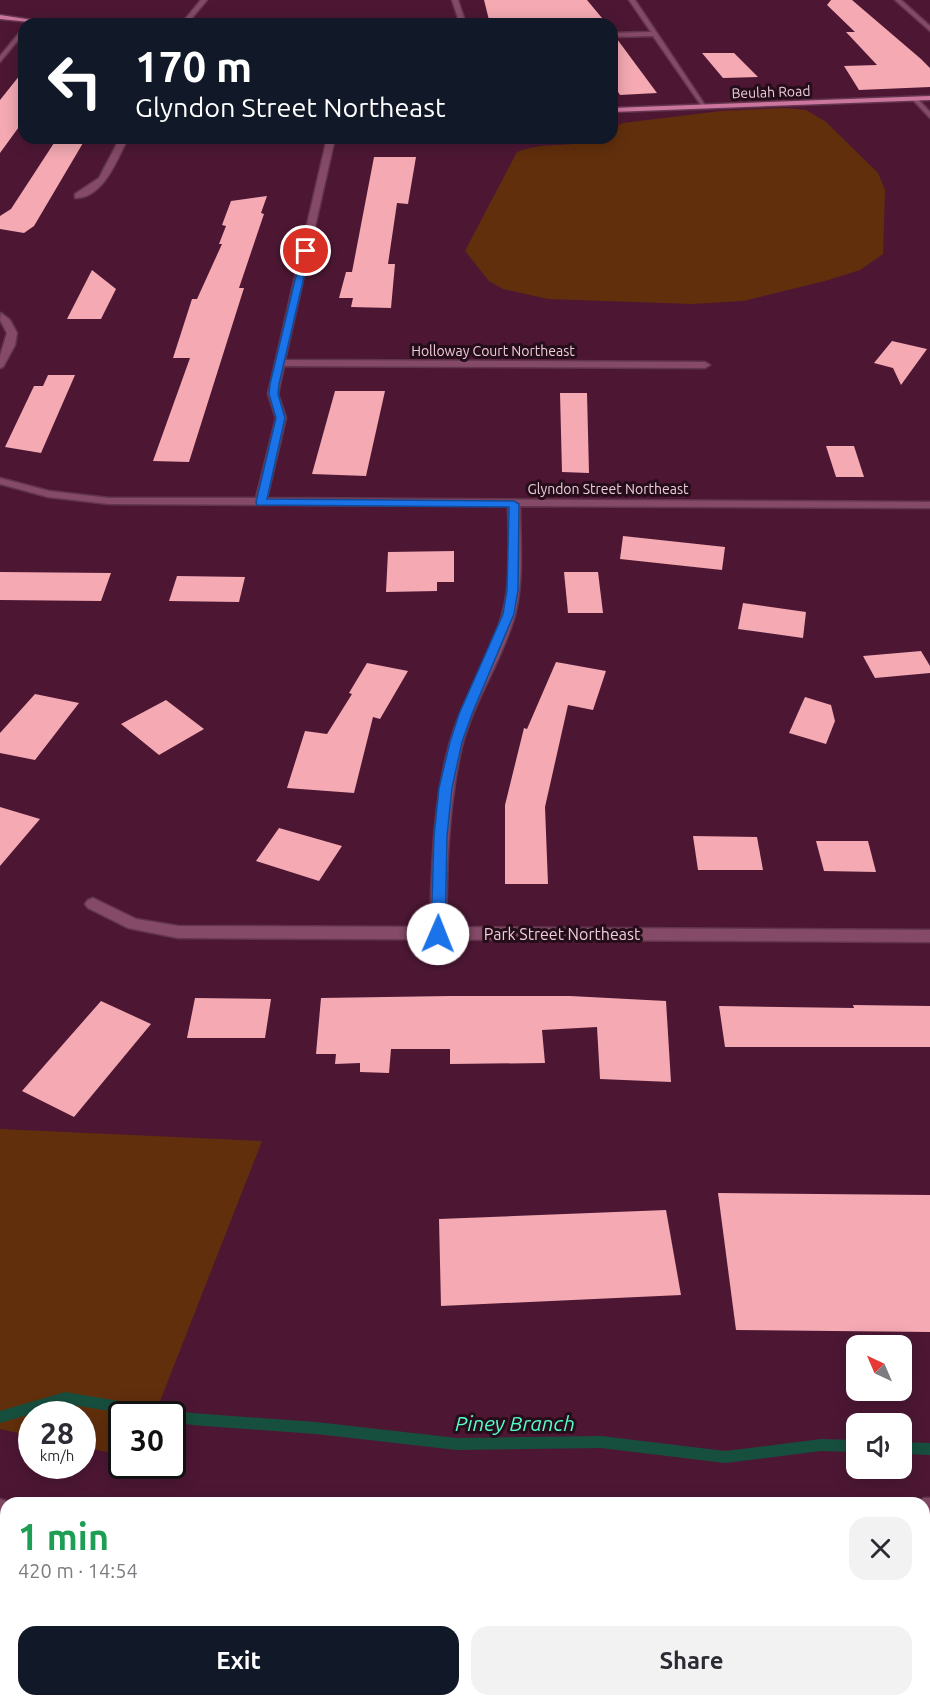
<!DOCTYPE html>
<html lang="en">
<head>
<meta charset="utf-8">
<style>
  body { margin:0; font-family:Ubuntu,sans-serif; background:#f2f2f3; color:#2b2b33; height:100vh; display:flex; flex-direction:column; font-size:22px; white-space:nowrap }
  * { box-sizing:border-box; margin:0 }
  p { font-size:20px; color:#7c7c81 }
  .icon { flex:none; width:33px; height:33px; fill:none; stroke:currentColor; stroke-width:2; stroke-linecap:round; stroke-linejoin:round }
  .map { position:relative; flex:1; overflow:hidden }
  .panel { position:absolute; left:0px; top:1497px; width:930px; height:210px; display:flex; flex-direction:column; background:#fff; border-radius:18px 18px 0 0; box-shadow:0 3px 15px #0003 }
  .panel>* { flex:none }
  .top-card { position:absolute; left:18px; top:18px; width:600px; height:126px; border-radius:18px; box-shadow:0 3px 15px #0003; background:#111827; color:#fff; overflow:hidden }
  .needle { width:39px; rotate:316deg }
  .controls { position:absolute; left:846px; top:1335px; display:grid; gap:12px }
  .controls a { display:grid; place-items:center; width:66px; height:66px; border-radius:12px; background:#fff; box-shadow:0 3px 15px #0003; font-size:30px }
  .speed { position:absolute; left:18px; top:1401px; display:flex; gap:12px; font-size:30px; font-weight:700; text-align:center }
  .speed>* { display:grid; place-content:center; width:78px; height:78px; border-radius:50%; background:#fff; box-shadow:0 3px 15px #0003; line-height:1 }
  .speed small { font-size:15px; font-weight:400 }
  .speed .limit { border:3px solid #111; border-radius:9px; background:#fff; color:#111 }
  .pin { position:absolute; display:grid; place-items:center; width:51px; height:51px; color:#fff; margin:-26px; border:3px solid #fff; border-radius:50%; box-shadow:0 2px 6px #0007 }
  .me { position:absolute; width:66px; margin:-33px; rotate:1deg; stroke-linejoin:round; filter:drop-shadow(0 0 4px #0008) }
  .turn { display:flex; align-items:center; gap:21px; height:126px; padding:0 18px; font-size:27px }
  .turn .icon { width:78px; height:78px; stroke-width:2.5 }
  .turn b { display:block; font-size:42px; line-height:51px }
  .round { display:grid; place-items:center; flex:none; width:63px; height:63px; border-radius:18px; background:#f2f2f3 }
  .headline { display:flex; align-items:center; justify-content:space-between; height:102px; padding:0 18px }
  h1 { font-size:36px; font-weight:600; line-height:45px; color:#1e9e55 }
  .action { display:flex; gap:12px; margin-top:auto; padding:12px 18px }
  .action a { flex:1; height:69px; border-radius:18px; background:#111827; color:#fff; font-size:24px; font-weight:600; line-height:69px; text-align:center }
  .action a+a { background:#f2f2f3; color:#2b2b33 }
  .map>svg:first-child { display:block }
</style>
</head>
<body>
<div class="map">
<svg width="930" height="1707" viewBox="0 0 930 1707">
  <rect width="100%" height="100%" fill="#4d1734"/>
  <g fill="#622f0c">
    <path d="M784,108L806,110L826,122L878,173L885,190L883,254L860,270L825,281L743,301L692,304L548,299L503,289L489,281L465,251L517,152C536,144 554,146 574,144C588,143 598,138 612,138V129L623,123L721,111Z"/>
    <path d="M0,1129L262,1141L155,1414H122L121,1455L83,1447L82,1414H32L31,1436L0,1429Z"/>
  </g>
  <g fill="none" stroke-linecap="round" stroke-linejoin="round">
    <g fill="#174f3f" fill-rule="evenodd">
      <path d="M65,1392L192,1413L316,1422L457,1438L601,1436L725,1451L821,1439L856,1440V1452L821,1451L725,1463L601,1448L457,1450L316,1434L192,1425L172,1422V1414H130L65,1404L0,1423V1411Z"/>
      <path d="M902,1442L930,1443V1455L902,1454Z"/>
    </g>
  </g>
  <g fill="#f4a9b3">
    <path d="M484,0H587L607,24H490Z"/>
    <path d="M831,0H852L921,59L930,68V87L859,90L844,66L877,65L846,32H855L827,5Z"/>
    <path d="M612,39H617L657,93L620,95L612,82Z"/>
    <path d="M702,53H734L758,77L723,78Z"/>
    <path d="M24,70V120L0,153V100Z"/>
    <path d="M54,143H83L34,226L24,233L0,229V216L11,209Z"/>
    <path d="M374,157H416L408,204L397,203L388,264H395L391,308L351,307L353,298H339L346,272H352Z"/>
    <path d="M267,196L261,213L264,214L239,288H244L189,462L153,461L190,358H173L192,299H197L222,244H219L226,226L222,225L231,201Z"/>
    <path d="M92,270L116,289L101,319H67Z"/>
    <path d="M892,341L927,349L901,385L893,368L874,363Z"/>
    <path d="M48,375H75L41,453L5,447L34,386H43Z"/>
    <path d="M335,391H385L366,476L312,474Z"/>
    <path d="M560,393H587L589,473L562,472Z"/>
    <path d="M826,446H854L864,477H836Z"/>
    <path d="M623,536L725,547L722,570L620,559Z"/>
    <path d="M454,551V582H437V591L386,592L388,552Z"/>
    <path d="M0,572L111,573L101,601L0,600Z"/>
    <path d="M564,572H598L603,613H568Z"/>
    <path d="M177,576L245,577L239,602L169,601Z"/>
    <path d="M743,603L806,612L803,638L738,629Z"/>
    <path d="M921,651L930,666V673L875,678L863,656Z"/>
    <path d="M556,662L606,671L593,710L568,705L545,807L548,884H505V805L524,728L527,729Z"/>
    <path d="M367,663L408,671L380,719L373,717L354,793L287,788L305,731L327,734L352,694L349,693Z"/>
    <path d="M35,694L79,703L35,760L0,753V733Z"/>
    <path d="M805,697L831,705L835,721L826,744L789,733Z"/>
    <path d="M166,700L204,729L159,755L121,724Z"/>
    <path d="M0,807L40,819L0,866Z"/>
    <path d="M279,828L342,846L319,881L256,861Z"/>
    <path d="M693,836L757,837L763,870H698Z"/>
    <path d="M816,841H868L876,872L824,871Z"/>
    <path d="M450,996H570L666,1001L671,1082L600,1079L597,1027L542,1030L545,1063L450,1064V1049H391L389,1073L360,1072V1063L335,1064L336,1054H316L321,998Z"/>
    <path d="M195,998L271,999L265,1038H187Z"/>
    <path d="M101,1001L151,1024L74,1117L22,1091Z"/>
    <path d="M853,1005L930,1006V1047H725L719,1006L854,1008Z"/>
    <path d="M718,1193L930,1195V1332L736,1330Z"/>
    <path d="M666,1210L681,1295L441,1306L439,1219Z"/>
  </g>
  <g fill="none" stroke-linecap="round" stroke-linejoin="round">
    <g stroke="#62354d" stroke-width="3">
      <g id="minor">
        <path d="M201,0H207L187,24H181Z"/>
        <path d="M452,0H458L466,24H460Z"/>
        <path d="M629,0H635L707,108H703L653,36L612,37V33L651,32Z"/>
        <path d="M895,0H901L930,26V31Z"/>
        <path d="M24,27V33L0,62V56Z"/>
        <path d="M913,98H917L930,112V118L913,100Z"/>
        <path d="M120,138H128C118,158 103,199 75,198V194L99,178Z"/>
        <path d="M327,138H335L285,360L705,362L710,365L705,368L284,366L278,394L286,418L267,498L930,502V508L520,506C520,542 524,580 515,615C502,661 474,700 462,746C448,806 447,867 446,927L930,930V942L178,938L128,928L88,908L85,904L88,900L93,898L136,919L178,926L430,927C432,866 433,805 449,746C461,700 489,661 502,615C512,581 509,542 508,506L109,504L48,497L0,484V478L49,491L109,498H256L276,418L268,394Z"/>
        <path d="M1,313L10,320L17,333L15,345L3,367L0,368V356L7,333L0,320Z"/>
        <path d="M924,1498H930V1520H924V1503H915Z"/>
        <path d="M0,1499L13,1503H6V1522L0,1521Z"/>
      </g>
    </g>
    <g stroke="#62354d" stroke-width="3">
      <g id="major">
        <path d="M0,15L46,22L49,24L0,19Z"/>
        <path d="M930,96V100L612,112V108Z"/>
      </g>
    </g>
    <use href="#minor" fill="#854a67" fill-rule="evenodd"/>
    <use href="#major" fill="#cc769f" fill-rule="evenodd"/>
  </g>
  <path fill="#1a73e8" stroke="#114b97" stroke-width="1.5" d="M306,248L310,251L279,384L278,394L285,418L267,499L514,501L519,504L518,590L514,614L472,714L462,742L452,788L447,836L445,934L443,937H433L431,934L434,836L439,788L450,742L459,714L503,614L507,590L509,507L257,505L256,502L276,418L269,394L270,384L302,251Z"/>
  <g text-anchor="middle" stroke-width="6" stroke-linejoin="round" paint-order="stroke">
    <g font-size="14" fill="#efccdb" stroke="#250d19">
      <text transform="translate(771 92) rotate(-2)" y="5">Beulah Road</text>
      <text x="493" y="356">Holloway Court Northeast</text>
      <text x="608" y="494">Glyndon Street Northeast</text>
    </g>
    <g font-size="16" fill="#efccdb" stroke="#250d19">
      <text x="562" y="940">Park Street Northeast</text>
    </g>
    <g font-size="21" font-style="italic" fill="#54fbcc" stroke="#250d19">
      <text x="515" y="1431">Piney Branch</text>
    </g>
  </g>
</svg>
<div class="controls">
<a><svg class="needle" viewBox="-14 -14 28 28"><path d="M0-13l5 13h-10z" fill="#e53935"/><path d="M0 13l5-13h-10z" fill="#7c7c81"/></svg></a>
<a><svg class="icon" aria-label="sound" viewBox="0 0 24 24"><path d="M4 9h4l5-4v14l-5-4H4zM17 9q2 3 0 6"/></svg></a>
</div>
<div class="speed"><div>28<small>km/h</small></div><div class="limit">30</div></div>
<div class="pin" style="left:306px;top:251px;background:#d93025"><svg class="icon" aria-label="arrive" viewBox="0 0 24 24"><path d="M6 21V4h12l-3 4 3 4H6"/></svg></div>
<svg class="me" style="left:438px;top:934px" viewBox="-20 -20 40 40"><circle r="19" fill="#fff"/><path d="M0-13L10 11 0 6-10 11z" fill="#1a73e8"/></svg>
<div class="top-card">
<div class="turn"><svg class="icon" aria-label="left" viewBox="0 0 24 24"><path d="M17 20v-9H6M10 6l-5 5 5 5"/></svg><div><b>170 m</b>Glyndon Street Northeast</div></div>
</div>
<section class="panel">
<div class="headline"><div><h1>1 min</h1><p>420 m · 14:54</p></div><a class="round"><svg class="icon" aria-label="close" viewBox="0 0 24 24"><path d="M6 6l12 12M18 6L6 18"/></svg></a></div>
<div class="action"><a>Exit</a><a>Share</a></div>
</section>
</div>
</body>
</html>
